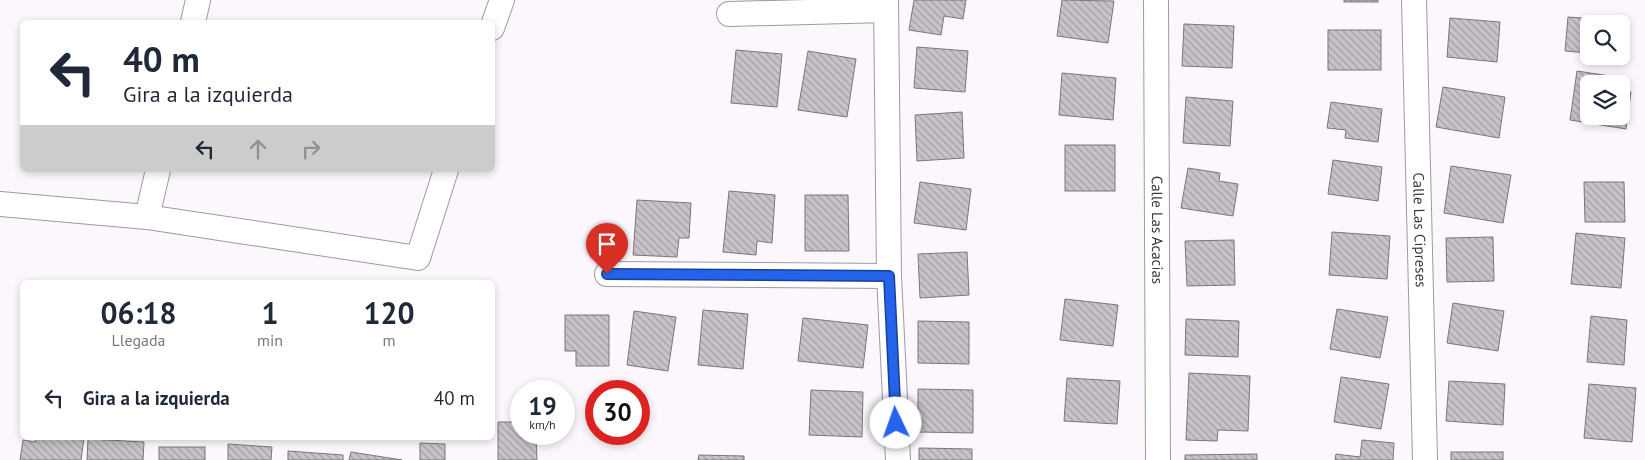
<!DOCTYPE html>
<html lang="es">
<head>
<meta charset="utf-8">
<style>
  body { margin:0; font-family:"PT Sans",sans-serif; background:#f6f6f7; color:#1f2937; height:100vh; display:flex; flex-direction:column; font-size:19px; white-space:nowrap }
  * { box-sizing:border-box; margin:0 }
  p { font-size:16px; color:#747a83 }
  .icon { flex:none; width:28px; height:28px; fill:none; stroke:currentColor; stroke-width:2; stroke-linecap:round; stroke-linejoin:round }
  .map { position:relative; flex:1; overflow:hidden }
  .sheet { position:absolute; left:20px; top:280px; width:475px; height:160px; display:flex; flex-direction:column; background:#fff; border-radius:8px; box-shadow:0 2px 8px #0003 }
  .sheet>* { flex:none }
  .hud { position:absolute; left:20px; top:20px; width:475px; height:152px; border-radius:8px; box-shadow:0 2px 8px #0003; background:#fff; color:#1f2937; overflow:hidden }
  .tools { position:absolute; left:1580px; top:15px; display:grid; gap:10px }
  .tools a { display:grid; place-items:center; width:50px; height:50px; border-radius:8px; background:#fff; box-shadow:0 2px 8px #0003; font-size:25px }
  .speed { position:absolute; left:510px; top:380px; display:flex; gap:10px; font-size:25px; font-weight:700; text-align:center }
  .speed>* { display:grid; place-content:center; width:65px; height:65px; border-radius:50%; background:#fff; box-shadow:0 2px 8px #0003; line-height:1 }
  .speed small { font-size:12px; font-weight:400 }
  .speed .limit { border:8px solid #d22; background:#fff; color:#111 }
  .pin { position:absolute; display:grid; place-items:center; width:42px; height:42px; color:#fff; margin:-51px -21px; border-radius:50% 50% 50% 0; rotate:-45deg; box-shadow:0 0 5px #0007 }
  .pin .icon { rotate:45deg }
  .me { position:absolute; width:55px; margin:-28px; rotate:357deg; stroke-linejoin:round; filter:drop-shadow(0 0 4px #0008) }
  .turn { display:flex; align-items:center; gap:18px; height:105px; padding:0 20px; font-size:22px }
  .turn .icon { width:65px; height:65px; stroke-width:2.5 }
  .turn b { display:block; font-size:35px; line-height:42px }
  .lanes { display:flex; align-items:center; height:48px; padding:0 20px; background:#0003; justify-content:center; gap:25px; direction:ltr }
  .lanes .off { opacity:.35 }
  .eta { display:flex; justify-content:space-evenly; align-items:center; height:85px; text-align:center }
  .eta b { font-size:30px; font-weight:700; line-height:35px }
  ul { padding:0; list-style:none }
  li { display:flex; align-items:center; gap:15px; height:65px; padding:0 20px }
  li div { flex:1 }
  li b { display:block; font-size:19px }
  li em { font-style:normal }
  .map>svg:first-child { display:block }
</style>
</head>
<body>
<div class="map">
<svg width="1645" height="460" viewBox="0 0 1645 460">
  <defs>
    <pattern id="building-back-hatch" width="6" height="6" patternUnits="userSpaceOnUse" patternTransform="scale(1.25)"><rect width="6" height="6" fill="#c8c3c8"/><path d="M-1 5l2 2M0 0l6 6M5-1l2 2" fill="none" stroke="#a49fa4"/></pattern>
  </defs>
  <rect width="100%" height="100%" fill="#fbf7fc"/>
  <g fill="url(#building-back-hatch)" stroke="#7b767b">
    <path d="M914,0H966L963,19L944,16L941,35L909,30Z"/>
    <path d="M1062,0L1114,1L1108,43L1057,36Z"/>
    <rect x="1344" y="0" width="34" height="2"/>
    <path d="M1568,17L1624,21L1621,56V24H1589V53L1565,51Z"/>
    <path d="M1450,18L1500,22L1497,62L1447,57Z"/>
    <path d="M1184,24L1234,26L1232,68L1182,66Z"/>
    <rect x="1328" y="30" width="53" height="40"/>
    <path d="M917,47L968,51L965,92L914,88Z"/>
    <path d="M736,50L782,54L777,107L731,103Z"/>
    <path d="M808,51L856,59L847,117L798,110Z"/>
    <path d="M1577,71L1610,76L1608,84H1589V116H1621V91L1631,92L1626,129L1570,120Z"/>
    <path d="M1062,73L1116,78L1113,120L1059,115Z"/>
    <path d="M1443,87L1505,97L1499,138L1436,127Z"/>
    <path d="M1186,97L1233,101L1230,146L1183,143Z"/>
    <path d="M1331,102L1382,109L1378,142L1345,138L1346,130L1327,128Z"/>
    <path d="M962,112L964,158L917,161L915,115Z"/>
    <rect x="1065" y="145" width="50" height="46"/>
    <path d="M1333,160L1382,167L1378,201L1328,194Z"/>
    <path d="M1451,166L1511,175L1503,223L1444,213Z"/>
    <path d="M1188,168L1220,173L1219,181L1238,184L1233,216L1181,208Z"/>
    <path d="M920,182L971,189L966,230L914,223Z"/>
    <path d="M1584,182H1624L1625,222H1585Z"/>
    <path d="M729,191L775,195L772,243L757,241L756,255L723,252Z"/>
    <path d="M805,195H848L849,251H805Z"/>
    <path d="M637,200L691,203L689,238H679L677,257L633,255Z"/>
    <path d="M1332,232L1390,236L1387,279L1329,275Z"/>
    <path d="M1576,233L1625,238L1621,288L1571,284Z"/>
    <path d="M1493,237L1494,281L1447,282L1446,238Z"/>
    <path d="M1234,240L1235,285L1187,286L1185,241Z"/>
    <path d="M967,252L969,295L920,298L918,254Z"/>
    <path d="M1065,299L1118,305L1113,346L1060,340Z"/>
    <path d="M1453,303L1504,311L1498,351L1447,343Z"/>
    <path d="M1337,309L1388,317L1380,358L1330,349Z"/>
    <path d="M703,310L748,314L743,369L698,365Z"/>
    <path d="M634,311L676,317L668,371L627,365Z"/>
    <path d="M565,315H609V366H576V351H565Z"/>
    <path d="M1591,316L1627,320L1624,365L1587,362Z"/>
    <path d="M803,318L868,325L863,368L798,361Z"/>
    <path d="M1186,319L1239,321L1238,357L1185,355Z"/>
    <path d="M918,321L969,322V364L918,363Z"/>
    <path d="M1189,373L1250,376L1248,431L1218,430L1217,441L1186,440Z"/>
    <path d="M1341,377L1389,384L1381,429L1334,422Z"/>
    <path d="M1067,378L1120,381L1117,424L1064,421Z"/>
    <path d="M1449,381L1505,384L1503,425L1446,421Z"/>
    <path d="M1589,384L1636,388L1632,442L1584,438Z"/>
    <path d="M918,389L973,390V433L918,432Z"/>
    <path d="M811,390L863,392L862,437L809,435Z"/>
    <path d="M498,422H521V434H536L537,460H498Z"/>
    <path d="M36,438H84L81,460H20L23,440L35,442Z"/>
    <path d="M88,439L144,442L143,460H87Z"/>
    <path d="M1362,440L1394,443L1393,460H1335L1336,454L1360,457Z"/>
    <path d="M420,443L445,444V460H420Z"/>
    <path d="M228,444L272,447L271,460H228Z"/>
    <rect x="159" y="447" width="46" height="13"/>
    <path d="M919,448L972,449V460H919Z"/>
    <path d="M288,451L343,455V460H288Z"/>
    <path d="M351,452L402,460H349Z"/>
    <rect x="1451" y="452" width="52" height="8"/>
    <path d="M1257,454V460H1185V455Z"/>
    <path d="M699,455L744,456V460H698Z"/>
  </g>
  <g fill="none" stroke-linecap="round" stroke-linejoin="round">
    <g stroke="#9f9a9f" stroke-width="26">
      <g id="street">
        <path d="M886,0L889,276L898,460"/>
        <path id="s1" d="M1156,0L1158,460"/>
        <path id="s2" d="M1414,0L1425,460"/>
        <path d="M729,14L886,10"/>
        <path d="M193,22L198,0"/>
        <path d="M492,28L502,0"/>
        <path d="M0,204L147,217L418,258L446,170"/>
        <path d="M147,217L158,170"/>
        <path d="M607,274L889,276"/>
      </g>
    </g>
    <use href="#street" stroke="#fff" stroke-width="24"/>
  </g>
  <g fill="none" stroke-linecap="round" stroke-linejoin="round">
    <g stroke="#184099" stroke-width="12">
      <path id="route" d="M607,274L889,276L896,423"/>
    </g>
    <use href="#route" stroke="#2563eb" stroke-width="9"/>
  </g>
  <g text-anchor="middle" stroke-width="4" stroke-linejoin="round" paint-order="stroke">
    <g font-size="15" fill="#3b393b" stroke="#fff">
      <text dy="5" stroke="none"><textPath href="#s1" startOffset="230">Calle Las Acacias</textPath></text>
      <text dy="5" stroke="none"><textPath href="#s2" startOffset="230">Calle Las Cipreses</textPath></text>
    </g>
  </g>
</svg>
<div class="tools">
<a><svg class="icon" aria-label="search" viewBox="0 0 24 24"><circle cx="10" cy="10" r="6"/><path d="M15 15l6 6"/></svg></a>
<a><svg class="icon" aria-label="layers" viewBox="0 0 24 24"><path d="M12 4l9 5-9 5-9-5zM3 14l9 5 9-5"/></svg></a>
</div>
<div class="speed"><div>19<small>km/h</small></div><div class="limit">30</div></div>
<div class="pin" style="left:607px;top:274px;background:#d93025"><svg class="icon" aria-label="arrive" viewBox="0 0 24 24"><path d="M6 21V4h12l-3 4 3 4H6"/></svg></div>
<svg class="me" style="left:896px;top:423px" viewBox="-20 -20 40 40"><circle r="19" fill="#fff"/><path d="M0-13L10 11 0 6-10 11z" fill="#2563eb"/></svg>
<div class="hud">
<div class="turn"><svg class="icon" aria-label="left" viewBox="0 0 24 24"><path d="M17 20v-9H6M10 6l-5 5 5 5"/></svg><div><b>40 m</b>Gira a la izquierda</div></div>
<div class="lanes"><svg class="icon" aria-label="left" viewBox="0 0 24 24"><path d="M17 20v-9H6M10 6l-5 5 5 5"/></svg><svg class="icon off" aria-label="ahead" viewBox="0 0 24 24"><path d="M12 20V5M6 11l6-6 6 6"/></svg><svg class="icon off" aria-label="right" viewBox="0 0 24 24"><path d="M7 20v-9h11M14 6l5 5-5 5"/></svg></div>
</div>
<section class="sheet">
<div class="eta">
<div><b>06:18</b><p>Llegada</p></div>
<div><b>1</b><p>min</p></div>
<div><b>120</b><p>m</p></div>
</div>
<ul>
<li><svg class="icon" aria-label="left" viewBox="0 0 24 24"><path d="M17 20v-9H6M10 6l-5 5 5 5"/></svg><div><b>Gira a la izquierda</b></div><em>40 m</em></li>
</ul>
</section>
</div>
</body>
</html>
